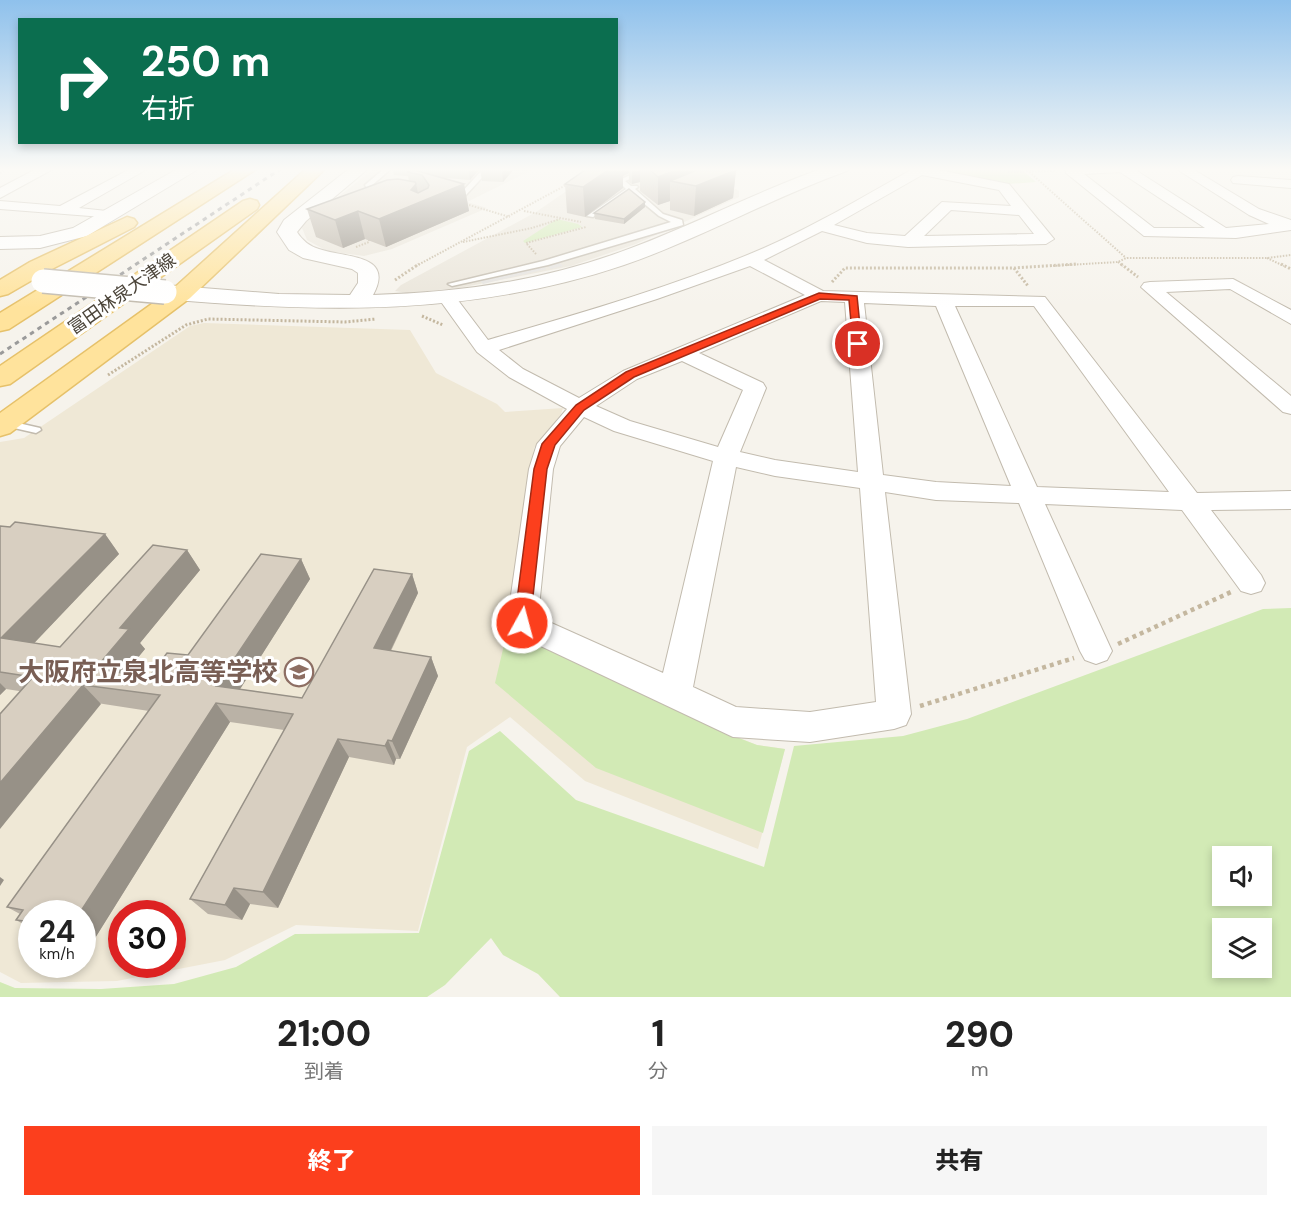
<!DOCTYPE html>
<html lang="ja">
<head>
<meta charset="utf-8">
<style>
  body { margin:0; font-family:"DM Sans","Noto Sans JP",sans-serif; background:#f6f6f6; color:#222; height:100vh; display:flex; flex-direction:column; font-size:22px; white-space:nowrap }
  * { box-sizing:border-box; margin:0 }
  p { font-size:20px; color:#767676 }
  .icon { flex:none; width:33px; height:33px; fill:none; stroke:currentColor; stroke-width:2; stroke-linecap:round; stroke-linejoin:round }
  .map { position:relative; height:997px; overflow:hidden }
  .details { display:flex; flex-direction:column; background:#fff; flex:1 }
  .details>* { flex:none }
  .top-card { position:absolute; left:18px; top:18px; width:600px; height:126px; border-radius:0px; box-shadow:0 3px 9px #0003; background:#0b6e4f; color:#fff; overflow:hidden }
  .controls { position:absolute; left:1212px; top:846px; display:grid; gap:12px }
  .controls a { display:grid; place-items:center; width:60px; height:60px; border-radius:0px; background:#fff; box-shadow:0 3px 9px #0003; font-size:30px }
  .speed { position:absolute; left:18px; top:900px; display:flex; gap:12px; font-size:30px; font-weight:700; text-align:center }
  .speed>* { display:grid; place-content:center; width:78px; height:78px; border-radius:50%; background:#fff; box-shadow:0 3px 9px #0003; line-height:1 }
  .speed small { font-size:15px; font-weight:400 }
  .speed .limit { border:9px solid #d22; background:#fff; color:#111 }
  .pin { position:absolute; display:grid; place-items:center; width:51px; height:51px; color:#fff; margin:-26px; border:3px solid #fff; border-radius:50%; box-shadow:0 2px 6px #0007 }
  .me { position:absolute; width:66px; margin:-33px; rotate:7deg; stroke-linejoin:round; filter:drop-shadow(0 0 4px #0008) }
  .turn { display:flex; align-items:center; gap:21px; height:126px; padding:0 24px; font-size:27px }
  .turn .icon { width:78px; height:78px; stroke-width:2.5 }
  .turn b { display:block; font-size:42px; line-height:51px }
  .eta { display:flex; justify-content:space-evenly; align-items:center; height:102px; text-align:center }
  .eta b { font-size:36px; font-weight:800; line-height:42px }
  .primary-button { display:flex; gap:12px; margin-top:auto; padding:12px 24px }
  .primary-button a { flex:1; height:69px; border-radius:0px; background:#fc3f1d; color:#fff; font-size:24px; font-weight:800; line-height:69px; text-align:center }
  .primary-button a+a { background:#f6f6f6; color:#222 }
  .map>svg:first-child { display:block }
</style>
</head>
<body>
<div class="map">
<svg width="1291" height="997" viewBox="0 0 1291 997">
  <rect width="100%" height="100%" fill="#f6f3ec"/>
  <g fill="#eae5da">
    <path d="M375,168H536L467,202L487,208L392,249L364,256L327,251L307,240L302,228L306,222Z"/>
    <path d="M600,168H700L739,191V197L636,244L571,266L459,288L407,293L395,291L401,285L536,212Z"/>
  </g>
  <path fill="#efe8d6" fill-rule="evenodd" d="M204,323L410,330L436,373L497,404L505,412L563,408L561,414L534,448L508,628L713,728L757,745L785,749L758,849L585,781L510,717L467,747L418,931L296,925L225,960L117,981L21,983L0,972V442L24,438L190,326ZM32,914H82V964H32ZM122,914H172V964H122Z"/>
  <g fill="#d2eab5" fill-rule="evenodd">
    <path d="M929,168H1020L1036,182L1007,184Z"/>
    <path d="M557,219L578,224L582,227L525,243L523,241Z"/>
    <path d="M1291,608V997H560L538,974L503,955L491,938L445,985L427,997H0V982L15,988L101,989L174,984L236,967L295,934L419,933L469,751L500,731L576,800L764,867L794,746L903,736L967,719L1263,609ZM1262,856V896H1222V856ZM1262,928V968H1222V928Z"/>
    <path d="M508,628L713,728L757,745L785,749L763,833L596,768L495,683Z"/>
  </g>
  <path fill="#e5e3e0" d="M557,261L563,266L551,269L547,265L544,266L546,269L483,284L480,281Z"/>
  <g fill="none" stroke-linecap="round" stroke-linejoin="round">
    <g stroke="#c2bbae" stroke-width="3">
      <g id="service">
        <path d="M385,168H392L371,186L383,189V191L368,190L365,185Z"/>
        <path d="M484,168H491L465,196L450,195L449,194L452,192L461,193Z"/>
        <path d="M647,168H657L625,181L631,186H637L638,187L635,189L663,214L682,220L683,225L548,265L452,286L448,284L543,261L671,222L659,216L630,192L593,217L587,216L626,189L619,182V180Z"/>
        <path d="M5,420L40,428L41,430L36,433L1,425L0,423Z"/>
      </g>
    </g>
    <g stroke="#c2bbae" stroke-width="2">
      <g id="minor">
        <path d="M38,168H55L0,198V188Z"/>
        <path d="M132,168H149L79,208L116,212L118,215L116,218L0,209V201L60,206Z"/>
        <path d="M906,168H929L1009,184L1054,239L1046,244L908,247L867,243L822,231L764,260L823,291L1045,297L1197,493L1291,491V509L1211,510L1261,575L1265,583L1261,591L1251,594L1241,591L1182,510L1045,504L1112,651L1107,660L1096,664L1085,660L1080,651L1019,503L936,500L885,492L911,714L906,725L894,729L810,742L733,737L511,632L507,623L529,469L537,444L567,409L509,377L477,352L439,299L442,295H454L488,340C581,313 676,286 764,248C814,226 861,198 909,171ZM922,175L999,190L1011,206L942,202L905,236L867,233L834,225ZM951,210L1019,215L1034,234L924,236ZM750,266L805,295L623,371L579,398L523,369L499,350L657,299ZM821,301L845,302L858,472L775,460L740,452L766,388L763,383L699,353ZM864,303L936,306L1011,486L936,482L883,475ZM955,306H1034L1169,492L1037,487ZM682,361L743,390L718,447L630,421L596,406L637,379ZM584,417L614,431L713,461L663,673L538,617L553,469L560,446ZM736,467L775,476L860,488L876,702L810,712L736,707L693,687Z"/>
        <path d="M1065,168H1140L1137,171L1226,228L1269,224L1249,215L1175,168H1191L1259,209L1291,220V230L1236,238L1144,236L1066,173ZM1120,172L1205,228H1154L1084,174Z"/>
        <path d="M1238,176L1291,180V188L1233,183L1231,180L1233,177Z"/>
        <path d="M1233,279L1291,310V324L1230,289L1166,292L1291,396V414L1283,412L1141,287L1144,283L1150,282Z"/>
      </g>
    </g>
    <g stroke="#c2bbae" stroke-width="2">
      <g id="tertiary">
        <path d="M179,168H200L87,236L40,248L0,249V237L40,236L73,228Z"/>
        <path d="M350,168H369L306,221L297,232C302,240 309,246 319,249C343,258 396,253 373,295C453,293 535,282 612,255C678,232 741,199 807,174L823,168H849L847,171C771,198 700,239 624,265C473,316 322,313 165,299L157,297L154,292L157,287L165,285L279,294L350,295L358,283V273L352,269L303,258L289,250L277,232L284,220Z"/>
      </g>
    </g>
    <g stroke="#e6c16a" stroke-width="3">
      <g id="primary">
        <path d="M237,168H258L9,329L0,331V313Z"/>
        <path d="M307,168H326L190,298L10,433L0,436V413L174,288Z"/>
        <path d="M250,199L257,201L259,205L257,209L10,384L0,386V366L243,201Z"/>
        <path d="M127,217L134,219L137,223L134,227L46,272L8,294L0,296V280L30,262Z"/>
      </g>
    </g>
    <g stroke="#c4b79f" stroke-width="2" stroke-dasharray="1.5 1.5" stroke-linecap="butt">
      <path d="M1025,168L1126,258"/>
      <path d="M1008,172L1055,171"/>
      <path d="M0,173L6,168"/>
      <path d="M469,205L510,217"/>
      <path d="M524,211L581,222"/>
      <path d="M463,242L532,228L560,219"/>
      <path d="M356,247L369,242V238"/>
      <path d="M536,254L526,243L586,227"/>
      <path d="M1267,258L1284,266"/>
      <path d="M1118,262L1123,266"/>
      <path d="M416,266L568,184"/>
      <path d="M1050,266L1118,262L1126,258H1267L1291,255"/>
    </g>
    <g stroke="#c4b79f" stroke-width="3" stroke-dasharray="2 2" stroke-linecap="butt">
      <path d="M1121,264L1138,277"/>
      <path d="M1281,264L1291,269"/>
      <path d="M1014,268L1028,286"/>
      <path d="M395,280L419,264"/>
      <path d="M832,282L845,268H1014L1076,264"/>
      <path d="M422,316L443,325"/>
      <path d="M108,375L186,325L208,319L345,322L376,319"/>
    </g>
    <g stroke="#c4b79f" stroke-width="4.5" stroke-dasharray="4 4" stroke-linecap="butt">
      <path d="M1118,644L1231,592"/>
      <path d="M920,706L1074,658"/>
    </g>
    <use href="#service" fill="#fff" fill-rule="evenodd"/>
    <use href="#minor" fill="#fff" fill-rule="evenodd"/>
    <use href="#tertiary" fill="#fff" fill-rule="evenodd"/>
    <use href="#primary" fill="#ffe39c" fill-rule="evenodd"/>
    <path stroke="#9a9a9a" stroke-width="3" stroke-dasharray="4.5 4.5" stroke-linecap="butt" d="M0,354L282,168"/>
    <g stroke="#c2bbae" stroke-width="26" stroke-linecap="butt">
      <path id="tertiary-bridge" d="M43,281L165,292"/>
    </g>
    <use href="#tertiary-bridge" stroke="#fff" stroke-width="23"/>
  </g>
  <g fill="#bab2a6">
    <path d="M392,168H515L503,182L482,181L480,169L470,180L445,178L464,184L469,211L386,247L365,239L343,248L316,237L307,209L409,181L408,176L394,175Z"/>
    <path d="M588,168H732L736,170L733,198L694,216L670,210V201L658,205L640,191V182L632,184L629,182V173L623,176V188L585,217L567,213L565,184Z"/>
    <path d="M645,207L624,224L595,219L594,213Z"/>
    <path d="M0,526L105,534L119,554L34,643L60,647L187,550L200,570L140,643L145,649L125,673L149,677L188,655L301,559L310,579L240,689L302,698L412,574L418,593L391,651L431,657L438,676L400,759H396L394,765L349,757L278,908L250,904L242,920L208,914L190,899L284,730L230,722L92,943L82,942V914H32V929L16,920L20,914L7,907L149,711L6,689L0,695Z"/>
  </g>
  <g fill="#979187">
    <path d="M468,168H480V169L470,180Z"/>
    <path d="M502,168H515L503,182Z"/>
    <path d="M611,168H629V173L623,176V188L585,217L583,187Z"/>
    <path d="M632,168H640V182L632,184Z"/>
    <path d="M681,168L736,170L733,198L694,216L696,186L670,181V201L658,205V177Z"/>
    <path d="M416,184L420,202L464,184L469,211L386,247L379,219Z"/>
    <path d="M645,202V207L624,224V219Z"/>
    <path d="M358,211L365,239L343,248L335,220Z"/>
    <path d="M105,534L119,554L20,658L1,638Z"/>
    <path d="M187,550L200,570L140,643L145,649L113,688L95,669L120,628Z"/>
    <path d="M301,559L310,579L230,705L216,686Z"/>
    <path d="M412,574L418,593L382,668L374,648Z"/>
    <path d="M431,657L438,676L400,759L392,741Z"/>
    <path d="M0,683L6,689L0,695Z"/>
    <path d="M83,685L101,704L0,829V783Z"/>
    <path d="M216,703L230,722L92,943L82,938V914H79Z"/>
    <path d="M338,739L349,757L278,908L263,892Z"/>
    <path d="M388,740L396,759L394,765L385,746Z"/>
    <path d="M0,877L4,880L0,886Z"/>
    <path d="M234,888L250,904L242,920L225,905Z"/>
  </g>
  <g fill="#d8cfc1" stroke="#979187" stroke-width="1.5">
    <path d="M588,168H611L583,187L565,184Z"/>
    <path d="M648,168H681L658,177Z"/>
    <path d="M702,168H731L736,170L696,186L670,181Z"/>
    <path d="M414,170L464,184L379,219L358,211L335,220L307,209L387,180L398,179L415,182L416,184L411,190L418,193L428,188L429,185L422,175L407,172Z"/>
    <path d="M629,189L645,202L624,219L594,213Z"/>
    <path d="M15,522L105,534L1,638L60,647L153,545L187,550L120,628L129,629L95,669L149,677L167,653L188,655L261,554L301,559L216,686L302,698L374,569L412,574L374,648L431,657L392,741L388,740L385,746L338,739L263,892L234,888L225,905L190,899L293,714L216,703L79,914H32V922L16,920L23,910L7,907L160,695L83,685L0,783V714L33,677L0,672V526L10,527Z"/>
  </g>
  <linearGradient id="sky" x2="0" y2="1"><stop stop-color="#8fc1ec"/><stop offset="0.55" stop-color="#fbfaf6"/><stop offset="1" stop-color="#fbfaf6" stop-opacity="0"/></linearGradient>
  <rect width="1291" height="308" fill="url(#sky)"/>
  <path fill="#fc3f1d" stroke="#a42913" stroke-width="1.5" d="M819,293L857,296L862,346H854L853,344L849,300L820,299L634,377L584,410L555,445L547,469L530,623L528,627L522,629L516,627L514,623L534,469L542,444L576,405L626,372Z"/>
  <defs>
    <g id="school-ring" transform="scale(1.5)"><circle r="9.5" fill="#fff" stroke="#8d6e63" stroke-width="1.5"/><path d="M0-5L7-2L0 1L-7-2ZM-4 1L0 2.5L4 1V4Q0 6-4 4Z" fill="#8d6e63"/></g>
  </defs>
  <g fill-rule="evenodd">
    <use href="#school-ring" x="299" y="672"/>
  </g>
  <g text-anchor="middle" stroke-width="6" stroke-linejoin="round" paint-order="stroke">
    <g font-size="18" fill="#4b4439" stroke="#fff">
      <text transform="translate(122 294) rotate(-35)" y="6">富田林泉大津線</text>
    </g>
    <g font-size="26" font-weight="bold" fill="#785e54" stroke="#fff" text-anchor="end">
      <text x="278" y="681">大阪府立泉北高等学校</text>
    </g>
  </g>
</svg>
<div class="controls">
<a><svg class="icon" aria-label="sound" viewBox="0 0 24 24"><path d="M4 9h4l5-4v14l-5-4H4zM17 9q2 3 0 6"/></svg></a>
<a><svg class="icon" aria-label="layers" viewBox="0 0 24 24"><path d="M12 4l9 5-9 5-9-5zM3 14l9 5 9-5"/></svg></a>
</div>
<div class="speed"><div>24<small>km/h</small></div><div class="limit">30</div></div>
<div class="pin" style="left:858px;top:344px;background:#d93025"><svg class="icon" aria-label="arrive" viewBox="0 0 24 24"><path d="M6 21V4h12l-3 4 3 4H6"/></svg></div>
<svg class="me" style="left:522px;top:623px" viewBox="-20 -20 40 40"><circle r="17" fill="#fc3f1d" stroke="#fff" stroke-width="3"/><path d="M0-11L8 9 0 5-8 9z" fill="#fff"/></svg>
<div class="top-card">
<div class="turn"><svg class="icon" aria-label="right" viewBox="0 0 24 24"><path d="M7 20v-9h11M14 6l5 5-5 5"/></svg><div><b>250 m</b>右折</div></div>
</div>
</div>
<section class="details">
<div class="eta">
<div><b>21:00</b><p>到着</p></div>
<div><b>1</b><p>分</p></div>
<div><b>290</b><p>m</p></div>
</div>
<div class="primary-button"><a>終了</a><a>共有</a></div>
</section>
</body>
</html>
